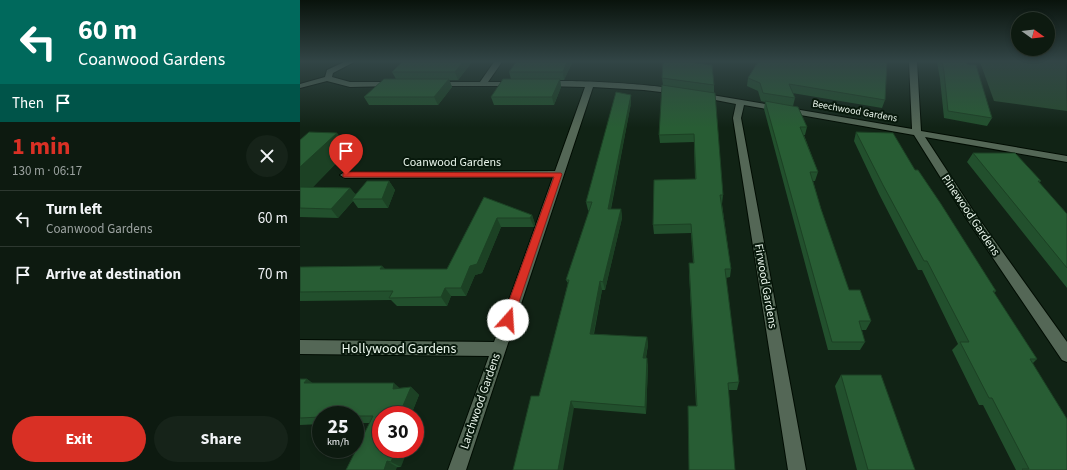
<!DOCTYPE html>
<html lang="en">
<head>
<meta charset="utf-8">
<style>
  body { margin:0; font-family:"Source Sans 3",sans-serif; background:#162319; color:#f1f3f6; height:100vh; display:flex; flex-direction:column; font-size:15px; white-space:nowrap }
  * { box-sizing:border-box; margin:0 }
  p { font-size:13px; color:#9aa19f }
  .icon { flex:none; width:22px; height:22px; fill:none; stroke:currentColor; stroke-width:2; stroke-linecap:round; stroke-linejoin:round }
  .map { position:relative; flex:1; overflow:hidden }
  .panel { display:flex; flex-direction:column; background:#0d1a10; width:300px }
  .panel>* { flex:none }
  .hud { background:#00695c; color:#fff; overflow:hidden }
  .needle { width:26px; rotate:105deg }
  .fabs { position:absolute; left:711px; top:12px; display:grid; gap:8px }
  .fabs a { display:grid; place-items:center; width:44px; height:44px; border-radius:50%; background:#0d1a10; box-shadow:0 2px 6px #0003,0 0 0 1px #2d3830; font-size:20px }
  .speed { position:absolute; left:12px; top:406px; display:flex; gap:8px; font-size:20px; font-weight:700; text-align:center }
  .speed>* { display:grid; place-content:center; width:52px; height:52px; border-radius:50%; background:#0d1a10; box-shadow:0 2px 6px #0003,0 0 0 1px #2d3830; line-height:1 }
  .speed small { font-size:10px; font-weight:400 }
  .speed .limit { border:6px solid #d22; background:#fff; color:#111 }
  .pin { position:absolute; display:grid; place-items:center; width:34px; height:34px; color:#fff; margin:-41px -17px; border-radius:50% 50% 50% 0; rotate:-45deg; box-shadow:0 0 4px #0007 }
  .pin .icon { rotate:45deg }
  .me { position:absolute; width:44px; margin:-22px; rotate:19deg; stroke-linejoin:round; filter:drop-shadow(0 0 3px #0008) }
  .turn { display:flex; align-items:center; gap:14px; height:84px; padding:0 12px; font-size:18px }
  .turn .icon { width:52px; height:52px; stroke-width:2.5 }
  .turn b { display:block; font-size:28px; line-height:34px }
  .then { display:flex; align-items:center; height:38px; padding:0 12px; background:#0003; gap:8px; font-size:15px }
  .round { display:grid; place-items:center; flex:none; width:42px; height:42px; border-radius:21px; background:#162319 }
  .headline { display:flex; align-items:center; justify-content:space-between; height:68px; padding:0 12px }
  h1 { font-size:24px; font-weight:700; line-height:30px; color:#d93025 }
  .primary-button { display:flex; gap:8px; margin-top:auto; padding:8px 12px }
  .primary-button a { flex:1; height:46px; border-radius:24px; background:#d93025; color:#fff; font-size:16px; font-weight:700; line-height:46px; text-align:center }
  .primary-button a+a { background:#162319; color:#f1f3f6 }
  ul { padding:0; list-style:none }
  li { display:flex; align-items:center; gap:12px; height:56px; padding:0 12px; border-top:1px solid #2d3830 }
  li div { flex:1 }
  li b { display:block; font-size:15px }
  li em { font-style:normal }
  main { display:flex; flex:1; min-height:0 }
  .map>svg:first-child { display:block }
</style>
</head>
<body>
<main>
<section class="panel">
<div class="hud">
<div class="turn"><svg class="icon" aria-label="left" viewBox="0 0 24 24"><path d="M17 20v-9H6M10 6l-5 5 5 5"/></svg><div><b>60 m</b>Coanwood Gardens</div></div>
<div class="then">Then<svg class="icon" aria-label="arrive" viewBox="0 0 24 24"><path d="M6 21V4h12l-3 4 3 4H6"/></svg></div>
</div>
<div class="headline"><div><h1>1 min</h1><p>130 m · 06:17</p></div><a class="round"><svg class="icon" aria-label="close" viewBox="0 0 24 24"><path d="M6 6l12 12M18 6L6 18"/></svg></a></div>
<ul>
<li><svg class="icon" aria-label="left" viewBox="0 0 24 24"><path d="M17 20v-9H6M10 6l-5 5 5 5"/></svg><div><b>Turn left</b><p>Coanwood Gardens</p></div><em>60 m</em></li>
<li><svg class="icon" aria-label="arrive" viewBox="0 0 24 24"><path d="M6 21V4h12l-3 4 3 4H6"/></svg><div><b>Arrive at destination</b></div><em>70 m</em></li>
</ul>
<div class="primary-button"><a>Exit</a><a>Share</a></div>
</section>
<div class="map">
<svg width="767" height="470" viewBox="0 0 767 470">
  <rect width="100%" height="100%" fill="#112315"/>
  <path fill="#264a2e" d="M680,62H766L767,111L694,101Z"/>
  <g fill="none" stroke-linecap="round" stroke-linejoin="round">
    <g stroke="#000c02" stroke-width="2">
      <g id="street">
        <path d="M44,62H54L33,73L32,77L50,82H94L98,84L94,86L50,87L27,81L0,88V84L25,77L27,70Z"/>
        <path d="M194,62H202L188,82H216L220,84L219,86H134L130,84L134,82H180Z"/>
        <path d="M609,62H617L621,131L767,156V162L625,137L674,212L767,342V362L762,360L666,218L614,135L444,105L441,118L506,470H488L433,118L436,104L400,97L396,95L400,93L612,129Z"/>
        <path d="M241,82C256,79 373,84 382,92L378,94L344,90L293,87L166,470H148L189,356L0,354V340L194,342L253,177L45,178L40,175L45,172L255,171L285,87L244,86L240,84Z"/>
      </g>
    </g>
    <use href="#street" fill="#546756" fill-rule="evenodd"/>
  </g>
  <g fill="#22502d">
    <path d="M172,62L158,80H149L152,87L138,105H69L64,97L96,79L92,72Z"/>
    <path d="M458,62L585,100L582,108L492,93L495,98L493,106L507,127L505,135H504L518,172L515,181H513L521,209L549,290L571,321L566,330H561L565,342L560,350H528L464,109L465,102L461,101L458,91L447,86L448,78Z"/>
    <path d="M637,62H666L692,118L687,126L644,118L640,79Z"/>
    <path d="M272,63L264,80H260L261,87L254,105H194L191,97L211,79L209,72Z"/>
    <path d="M362,78L414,85V93L423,195L422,204L431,269L430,277L426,278L439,382L437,390H428L396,406L389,272V263H393L391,233L354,234L353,225L395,179L394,142L360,143L359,135L363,85Z"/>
    <path d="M331,103L311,209H321L322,218L305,290H302L294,334L347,337L348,345L346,358L348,366L346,414L274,408L239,396L268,283L266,280L289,211L288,210L286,202Z"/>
    <path d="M556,132L615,170L696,291L694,293L737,359L733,363L767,470H716L683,405H679L652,350L658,344L622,270H618L579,194L554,141Z"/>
    <path d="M37,133L49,150L13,187L50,188L55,194L89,181L95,190L88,208H58L53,201L38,218L0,217V140Z"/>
    <path d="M673,153L741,181L739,183L767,214V288L667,162Z"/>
    <path d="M184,197L232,215L235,224L234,227H201L182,273L175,275L166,296H151L147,306H97L91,300L0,301V267L82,266L85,269H147Z"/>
    <path d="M541,375L615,470H557L535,386Z"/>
    <path d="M0,379H7L12,383L100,388L111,387L119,395L111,415H81L101,467L46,470L70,423H55V415H21V424L0,425Z"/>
  </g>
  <g fill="#1c4124">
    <path d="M163,62H172L158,80L155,72Z"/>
    <path d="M267,62H271L272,63L264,80L263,72Z"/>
    <path d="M149,79L152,87L138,105L134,97Z"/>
    <path d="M260,79L261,87L254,105L252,97Z"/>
    <path d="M331,95V103L309,217L308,209Z"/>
    <path d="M37,133L49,150L5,195L0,188V167Z"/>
    <path d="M89,181L95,190L88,208L82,199Z"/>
    <path d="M50,188L57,196L52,199L53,201L38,218L31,209Z"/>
    <path d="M321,209L322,218L305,290L303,282Z"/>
    <path d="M232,215L235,224L234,227L230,218Z"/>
    <path d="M197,218L201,227L182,273L175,275L166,296L161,288L170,266Z"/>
    <path d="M82,266L89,275L80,269Z"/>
    <path d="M300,281L302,290L292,341L290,334Z"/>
    <path d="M145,288L151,296L147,306L141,297Z"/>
    <path d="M347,337L348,345L344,366L343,358Z"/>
    <path d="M347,358L348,366L346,414L345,407Z"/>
    <path d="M7,379L18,387L4,383Z"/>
    <path d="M94,383L103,391L93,389Z"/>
    <path d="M111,387L119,395L111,415H99Z"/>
    <path d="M271,401L274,408L263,470H258Z"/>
    <path d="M96,449H108L101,467L91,462Z"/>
    <path d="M87,461L97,467L96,470H84Z"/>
  </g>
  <g fill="#285d34" stroke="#1c4124">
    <path d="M102,62H163L155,72H92Z"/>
    <path d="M216,62H267L263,72H209Z"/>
    <path d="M363,62H390L412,65L414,85L362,78Z"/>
    <path d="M458,62H587L585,100L489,84L495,98L463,93L460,83L448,78Z"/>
    <path d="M642,62H666L667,64L676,65L692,118L648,111L644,72Z"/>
    <path d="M84,79H149L134,97H64Z"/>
    <path d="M203,79H260L252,97H191Z"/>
    <path d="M362,85L415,93L423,195H420L431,269H425L439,382L428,383L435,470H389L388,406H397L389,263H394L391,224L353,225L354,180L396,179L394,134L359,135Z"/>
    <path d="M316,92L331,95L308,209H321L303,282L300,281L290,334L347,337L343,358H347L345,407L271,401L258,470H213L231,396H239L269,280H266L292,202H286Z"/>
    <path d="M465,101L498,107L507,127H500L518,172H510L521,209L549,290H560L571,321H559L565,342H532Z"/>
    <path d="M9,132L37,133L0,167V140Z"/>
    <path d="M556,132L593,133L615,170H618L641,204L696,291H693L737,359H730L767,419V470H723L722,469H729L692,398H689L660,342H669L627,261H624L583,185Z"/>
    <path d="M673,153H715L741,181H738L767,214V268Z"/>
    <path d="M67,181H89L82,199H52Z"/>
    <path d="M0,187L50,188L31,209L0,208Z"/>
    <path d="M184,197L232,215L230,218H197L177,264L170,266L161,288H145L141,297L89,298L93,291L0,292V267L82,266L80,269H147Z"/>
    <path d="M541,375H581L615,470H568Z"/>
    <path d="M0,379H7L4,383H94L93,389L111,387L99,415H81V449H96L91,462L87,461L84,470H46L73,416H55V415H21V417L0,418Z"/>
  </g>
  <linearGradient id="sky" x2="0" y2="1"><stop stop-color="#09130c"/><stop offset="0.48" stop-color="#324546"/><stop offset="1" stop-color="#324546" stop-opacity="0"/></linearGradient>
  <rect width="767" height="128" fill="url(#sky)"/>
  <path fill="#d93025" stroke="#8d1f18" d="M46,172L261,173L262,174L212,323L208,324L204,323L202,320L254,177H43V173Z"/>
  <g text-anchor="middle" stroke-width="4" stroke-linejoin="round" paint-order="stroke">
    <g font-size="10" fill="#eaf6ec" stroke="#08190c">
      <text transform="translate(555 110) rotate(10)" y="4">Beechwood Gardens</text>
    </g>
    <g font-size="12" fill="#eaf6ec" stroke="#08190c">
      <text x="152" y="166">Coanwood Gardens</text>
      <text transform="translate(671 215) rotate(56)" y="4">Pinewood Gardens</text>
      <text transform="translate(466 286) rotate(80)" y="4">Firwood Gardens</text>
      <text transform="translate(180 401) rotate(-71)" y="4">Larchwood Gardens</text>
    </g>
    <g font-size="14" fill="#eaf6ec" stroke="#08190c">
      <text x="99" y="353">Hollywood Gardens</text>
    </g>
  </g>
</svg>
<div class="fabs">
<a><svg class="needle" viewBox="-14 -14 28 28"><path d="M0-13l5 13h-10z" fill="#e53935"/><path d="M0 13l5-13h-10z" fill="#9aa19f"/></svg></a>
</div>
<div class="speed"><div>25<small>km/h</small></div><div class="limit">30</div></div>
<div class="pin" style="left:46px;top:175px;background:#d93025"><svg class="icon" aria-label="arrive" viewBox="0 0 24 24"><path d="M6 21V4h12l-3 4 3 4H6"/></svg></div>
<svg class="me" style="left:208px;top:320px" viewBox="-20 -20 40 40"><circle r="19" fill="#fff"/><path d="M0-13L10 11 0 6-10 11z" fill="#d93025"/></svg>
</div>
</main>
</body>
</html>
